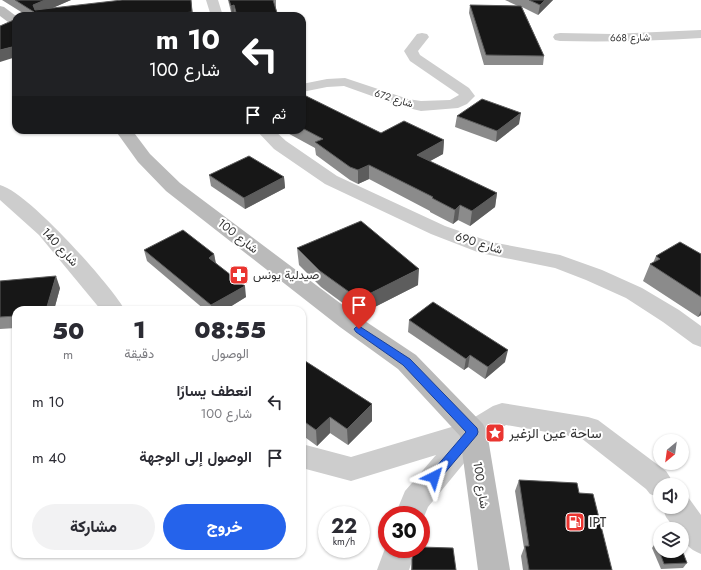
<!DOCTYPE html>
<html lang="ar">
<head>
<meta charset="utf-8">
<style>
  body { margin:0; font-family:Jost,Vazirmatn,sans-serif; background:#f2f2f3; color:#2b2b33; direction:rtl; height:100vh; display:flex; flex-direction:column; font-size:15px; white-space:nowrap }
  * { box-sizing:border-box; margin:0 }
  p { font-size:13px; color:#7c7c81 }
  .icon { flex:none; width:22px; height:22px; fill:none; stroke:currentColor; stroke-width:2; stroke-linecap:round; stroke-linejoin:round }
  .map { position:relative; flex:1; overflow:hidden; direction:ltr }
  .details { position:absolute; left:12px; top:306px; width:294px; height:252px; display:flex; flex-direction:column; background:#fff; border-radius:12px; box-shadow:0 1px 3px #0004; direction:rtl }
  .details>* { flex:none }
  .hud { position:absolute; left:12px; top:12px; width:294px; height:122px; border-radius:12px; box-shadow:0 1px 3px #0004; direction:rtl; background:#202124; color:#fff; overflow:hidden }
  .needle { width:26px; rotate:209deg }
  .tools { position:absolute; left:653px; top:434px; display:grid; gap:8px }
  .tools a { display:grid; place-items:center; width:36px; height:36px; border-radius:50%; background:#fff; box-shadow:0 1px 3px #0004; font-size:20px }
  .speed { position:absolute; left:318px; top:506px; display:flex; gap:8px; font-size:20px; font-weight:700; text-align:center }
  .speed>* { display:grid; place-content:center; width:52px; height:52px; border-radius:50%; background:#fff; box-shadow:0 1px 3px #0004; line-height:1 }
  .speed small { font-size:10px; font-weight:400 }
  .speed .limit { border:6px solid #d22; background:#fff; color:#111 }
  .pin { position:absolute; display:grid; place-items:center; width:34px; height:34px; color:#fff; margin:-41px -17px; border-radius:50% 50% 50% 0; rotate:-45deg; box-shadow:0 0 4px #0007 }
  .pin .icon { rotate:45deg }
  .me { position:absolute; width:44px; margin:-22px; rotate:40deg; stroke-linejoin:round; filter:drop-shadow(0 0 3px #0008) }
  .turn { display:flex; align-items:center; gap:14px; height:84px; padding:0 20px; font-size:18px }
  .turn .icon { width:52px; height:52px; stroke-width:2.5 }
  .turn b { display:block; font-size:28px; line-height:34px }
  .then { display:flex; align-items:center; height:38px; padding:0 20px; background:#0003; gap:8px; font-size:15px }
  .eta { display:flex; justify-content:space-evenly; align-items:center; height:68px; text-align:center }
  .eta b { font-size:24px; font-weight:800; line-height:28px }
  .primary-button { display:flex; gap:8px; margin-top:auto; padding:8px 20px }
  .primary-button a { flex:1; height:46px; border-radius:24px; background:#2563eb; color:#fff; font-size:16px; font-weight:800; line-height:46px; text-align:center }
  .primary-button a+a { background:#f2f2f3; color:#2b2b33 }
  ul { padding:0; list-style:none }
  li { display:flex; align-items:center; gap:12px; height:56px; padding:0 20px }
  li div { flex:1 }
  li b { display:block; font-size:15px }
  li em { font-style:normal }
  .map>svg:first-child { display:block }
</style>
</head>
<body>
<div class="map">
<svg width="701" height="570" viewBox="0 0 701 570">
  <rect width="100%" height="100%" fill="#fff"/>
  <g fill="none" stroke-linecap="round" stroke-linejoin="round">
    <g fill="#cdcdcd" fill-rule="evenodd">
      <path d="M206,0H218L223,16H211Z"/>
      <path d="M701,30V38C654,41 607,42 560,41L555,40L553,37L555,34L560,33L612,34Z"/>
      <path d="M422,33L427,34L429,37L418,51L420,55L469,88L475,96L467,104L458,108L421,111L400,106L344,86L327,87L302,92V84L327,79L345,78L408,99L421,101L450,100L459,95L458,94L410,61L404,51L417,34Z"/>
      <path d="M256,130H274L286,141L337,176L445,226L491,242L560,255L602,270L642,288L679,310L701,326V347L693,344L663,322L626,298L586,280L555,268L480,253L431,234L325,184L274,149Z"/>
      <path d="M0,185C28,192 110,284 125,310H101L39,235L0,200Z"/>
      <path d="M502,403L588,417L598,420L666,471L675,485H660V498L650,494L646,489L581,438L506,425L483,440L428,507L421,524V515H395L405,491L436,455L351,481L302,468V444L351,457L465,423L493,406Z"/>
      <path d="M682,495L688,497L701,515V554C689,549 682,543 682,529H675L666,517L662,507H682Z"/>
      <path d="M387,543V549H416L409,570H377Z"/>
    </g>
    <g fill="#bababa" fill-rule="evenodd">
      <path d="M0,6L4,7L16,16V26L12,25L0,16Z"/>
      <path d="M115,130H132L150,154L180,183L356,315L416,355L483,424L487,432L510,570H478L460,436L398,369L340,327L166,191L138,162Z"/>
    </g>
  </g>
  <g fill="#8b8b8b">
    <path d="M2,0H71L52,8L193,16H24L26,15Z"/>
    <path d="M228,0H276V9L278,16H232Z"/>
    <path d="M505,0H553L538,15L522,7L544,56L543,65H484L469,13L470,5L518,6Z"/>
    <path d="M302,94L381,133L444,140L443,154L429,161L497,193L495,207L470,226L458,220L453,224L430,212V211L369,179L358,184L350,180L316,155L315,148L282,130H302Z"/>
    <path d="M457,116L519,124L496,142L455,127Z"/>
    <path d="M209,175L284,177L285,188L245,209L211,186Z"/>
    <path d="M297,248L418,285L359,315L321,287L299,265Z"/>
    <path d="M144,250L214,254L216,263L246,297L225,310H205L147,261Z"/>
    <path d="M701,254V315L698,317L643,281L650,264L653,263L656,256Z"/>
    <path d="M0,281L60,288L54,310H16V328L0,329Z"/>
    <path d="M409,320L505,362L485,379L468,367L464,370L408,332Z"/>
    <path d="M302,359L372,404V421L348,445L330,433L317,446L302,435Z"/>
    <path d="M519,480L579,493L612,570H523L521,556L524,548L515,491Z"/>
    <path d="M656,542L687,563L683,568L661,569L652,548Z"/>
    <path d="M412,559L456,570H411Z"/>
  </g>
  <g fill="#5d5d5d">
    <path d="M45,0H71L39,14L36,12L33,5Z"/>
    <path d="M191,0L193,16H159Z"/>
    <path d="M545,0H553L538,15L540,5Z"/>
    <path d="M234,5L235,16H232L231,6Z"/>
    <path d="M16,46V57L0,62V50Z"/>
    <path d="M521,113L519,124L496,142L497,131Z"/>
    <path d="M444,140L443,154L416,169L417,155Z"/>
    <path d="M369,165V179L358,184V170Z"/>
    <path d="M284,177L285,188L245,209L244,198Z"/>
    <path d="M497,193L495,207L470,226L472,211Z"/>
    <path d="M460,205L458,220L453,224L455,210Z"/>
    <path d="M214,254L216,266L209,258Z"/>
    <path d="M419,269L418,285L359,315V299Z"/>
    <path d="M56,276L60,288L54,310H46Z"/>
    <path d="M245,286L246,297L225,310H212L211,305Z"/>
    <path d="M701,311V315L698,317Z"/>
    <path d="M508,350L505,362L485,379L488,367Z"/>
    <path d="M470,355L468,367L464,370L466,359Z"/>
    <path d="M372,404V421L348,445L347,429Z"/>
    <path d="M330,417V433L317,446L316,430Z"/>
  </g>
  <g fill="#171717" stroke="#5d5d5d">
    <path d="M15,0H45L33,5L35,10L122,0H191L192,12L159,16H41L36,12L38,16H24L34,12Z"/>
    <path d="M229,0H273L278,16H237L234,5L231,6Z"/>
    <path d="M529,0H545L540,5Z"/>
    <path d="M470,5L521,6L544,56L486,55Z"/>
    <path d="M16,19V46L0,50V26Z"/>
    <path d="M302,94L381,133L404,121L444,140L417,155L497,193L472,211L460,205L455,210L432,198L433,197L369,165L358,170L350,167L315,142L323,139L302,128Z"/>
    <path d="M482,99L521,113L497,131L457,116Z"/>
    <path d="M249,156L284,177L244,198L209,175Z"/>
    <path d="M361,221L419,269L359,299L320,271L297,248Z"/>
    <path d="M183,230L214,254L209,258L245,286L211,305L144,250Z"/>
    <path d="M680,242L701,254V297L650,264L660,259L656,256Z"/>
    <path d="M56,276L46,310H16V316L0,317V281Z"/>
    <path d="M433,302L508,350L488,367L470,355L466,359L409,320Z"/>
    <path d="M302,359L372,404L347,429L330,417L316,430L302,420Z"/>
    <path d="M519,480L577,483L579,493L593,494L612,570H529L525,546H529Z"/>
    <path d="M656,542H660V551H682V550L687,563L664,564Z"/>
    <path d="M421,547L453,548L456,570H412V559L415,549H421Z"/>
  </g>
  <path fill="#2563eb" stroke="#184099" d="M359,326L410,359L477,428L478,432L477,435L438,481L434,483L430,481L428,477L430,474L466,432L403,365L356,332L354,329L356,327Z"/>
  <defs>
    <g id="pharmacy-square" transform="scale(1)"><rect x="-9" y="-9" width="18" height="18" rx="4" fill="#ea3530" stroke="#fff"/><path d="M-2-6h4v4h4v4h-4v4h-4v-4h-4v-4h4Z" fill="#fff"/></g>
    <g id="sight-square" transform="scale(1)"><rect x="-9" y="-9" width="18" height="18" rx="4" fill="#ea3530" stroke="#fff"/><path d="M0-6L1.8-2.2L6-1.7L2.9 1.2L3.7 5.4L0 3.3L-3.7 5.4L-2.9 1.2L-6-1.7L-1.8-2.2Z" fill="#fff"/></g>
    <g id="fuel-square" transform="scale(1)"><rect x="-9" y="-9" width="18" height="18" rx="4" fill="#ea3530" stroke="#fff"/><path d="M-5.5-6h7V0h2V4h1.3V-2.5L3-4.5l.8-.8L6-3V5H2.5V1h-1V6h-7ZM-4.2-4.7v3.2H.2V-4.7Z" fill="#fff"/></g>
  </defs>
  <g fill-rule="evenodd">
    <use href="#pharmacy-square" x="239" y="275"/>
    <use href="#sight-square" x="495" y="433"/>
    <use href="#fuel-square" x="575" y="522"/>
  </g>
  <g text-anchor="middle" stroke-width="4" stroke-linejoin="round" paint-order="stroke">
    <g font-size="10" fill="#303030" stroke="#fff">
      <text transform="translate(630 37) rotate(-1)" y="4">شارع 668</text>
      <text transform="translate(394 98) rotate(17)" y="4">شارع 672</text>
    </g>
    <g font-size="12" fill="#303030" stroke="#fff">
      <text transform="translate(238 236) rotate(38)" y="4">شارع 100</text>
      <text transform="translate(479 243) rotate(17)" y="4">شارع 690</text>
      <text transform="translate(60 247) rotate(47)" y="4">شارع 140</text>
      <text transform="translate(481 485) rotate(81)" y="4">شارع 100</text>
    </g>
    <g font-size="12" fill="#303030" stroke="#fff" text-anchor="start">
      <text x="253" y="279">صيدلية يونس</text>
    </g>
    <g font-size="14" fill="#303030" stroke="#fff" text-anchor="start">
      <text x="509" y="438">ساحة عين الزغير</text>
      <text x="589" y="527">IPT</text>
    </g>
  </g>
</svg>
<div class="tools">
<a><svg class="needle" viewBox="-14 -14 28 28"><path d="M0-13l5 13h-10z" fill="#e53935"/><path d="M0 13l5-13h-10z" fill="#7c7c81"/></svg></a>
<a><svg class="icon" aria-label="sound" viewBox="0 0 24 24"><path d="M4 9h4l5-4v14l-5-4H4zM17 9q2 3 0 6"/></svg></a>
<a><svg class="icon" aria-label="layers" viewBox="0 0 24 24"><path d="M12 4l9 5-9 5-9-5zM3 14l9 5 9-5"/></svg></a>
</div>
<div class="speed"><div>22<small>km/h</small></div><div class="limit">30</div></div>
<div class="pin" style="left:359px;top:329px;background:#d93025"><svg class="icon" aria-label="arrive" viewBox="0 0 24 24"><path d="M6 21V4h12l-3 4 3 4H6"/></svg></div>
<svg class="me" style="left:434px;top:477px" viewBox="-20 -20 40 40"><path d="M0-17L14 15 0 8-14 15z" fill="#2563eb" stroke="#fff" stroke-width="4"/></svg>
<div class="hud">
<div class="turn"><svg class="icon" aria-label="left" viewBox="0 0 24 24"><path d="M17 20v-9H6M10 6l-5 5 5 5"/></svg><div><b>10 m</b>شارع 100</div></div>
<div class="then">ثم<svg class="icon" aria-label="arrive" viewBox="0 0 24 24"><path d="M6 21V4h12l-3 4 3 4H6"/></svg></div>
</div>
<section class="details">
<div class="eta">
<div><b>08:55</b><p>الوصول</p></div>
<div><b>1</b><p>دقيقة</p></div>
<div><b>50</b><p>m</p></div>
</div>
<ul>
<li><svg class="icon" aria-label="left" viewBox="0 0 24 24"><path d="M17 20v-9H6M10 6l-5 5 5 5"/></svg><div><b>انعطف يسارًا</b><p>شارع 100</p></div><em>10 m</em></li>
<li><svg class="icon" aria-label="arrive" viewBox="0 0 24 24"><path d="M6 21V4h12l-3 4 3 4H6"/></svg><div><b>الوصول إلى الوجهة</b></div><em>40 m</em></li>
</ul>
<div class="primary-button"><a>خروج</a><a>مشاركة</a></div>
</section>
</div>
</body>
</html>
